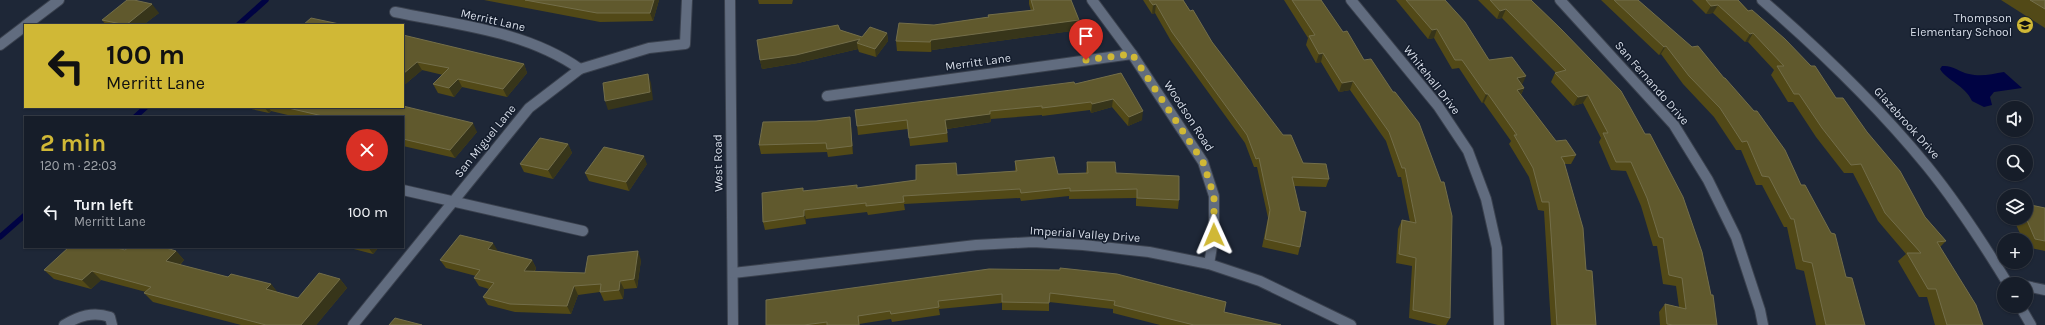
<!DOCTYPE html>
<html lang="en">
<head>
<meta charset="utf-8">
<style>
  body { margin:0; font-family:Karla,sans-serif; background:#232a35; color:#f1f3f6; height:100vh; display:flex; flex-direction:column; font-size:15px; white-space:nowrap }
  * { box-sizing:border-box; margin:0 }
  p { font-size:13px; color:#9ea2a8 }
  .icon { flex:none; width:22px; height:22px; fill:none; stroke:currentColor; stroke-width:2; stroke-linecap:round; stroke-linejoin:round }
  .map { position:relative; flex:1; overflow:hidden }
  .details { position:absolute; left:24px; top:116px; width:380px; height:132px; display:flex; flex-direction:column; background:#161d29; border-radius:0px; box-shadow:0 1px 3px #0004,0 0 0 1px #353b46 }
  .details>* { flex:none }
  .banner { position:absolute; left:24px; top:24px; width:380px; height:84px; border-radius:0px; box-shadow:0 1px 3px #0004,0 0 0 1px #353b46; background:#d0b836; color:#111; overflow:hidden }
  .fabs { position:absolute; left:1997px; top:101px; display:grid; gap:8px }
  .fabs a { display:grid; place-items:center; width:36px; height:36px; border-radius:50%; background:#161d29; box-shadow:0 1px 3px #0004,0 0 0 1px #353b46; font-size:20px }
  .pin { position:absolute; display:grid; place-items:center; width:34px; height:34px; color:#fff; margin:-41px -17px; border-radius:50% 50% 50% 0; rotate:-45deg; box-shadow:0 0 4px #0007 }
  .pin .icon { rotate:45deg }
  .me { position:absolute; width:44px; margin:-22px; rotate:359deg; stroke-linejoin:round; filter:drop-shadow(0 0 3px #0008) }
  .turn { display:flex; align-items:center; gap:14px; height:84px; padding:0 16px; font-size:18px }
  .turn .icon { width:52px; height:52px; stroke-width:2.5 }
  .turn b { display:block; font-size:28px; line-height:34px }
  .round { display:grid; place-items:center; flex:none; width:42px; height:42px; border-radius:21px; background:#232a35 }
  .summary { display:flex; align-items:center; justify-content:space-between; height:68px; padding:0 16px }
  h1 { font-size:24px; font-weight:700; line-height:30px; color:#d0b836 }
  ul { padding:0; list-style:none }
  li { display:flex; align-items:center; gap:12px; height:56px; padding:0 16px }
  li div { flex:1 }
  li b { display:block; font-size:15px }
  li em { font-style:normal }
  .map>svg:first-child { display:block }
</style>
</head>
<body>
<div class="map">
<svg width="2045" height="325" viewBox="0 0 2045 325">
  <rect width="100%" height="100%" fill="#1e2737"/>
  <path fill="#000343" d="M1942,66C1953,65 1959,72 1969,74C1981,77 1992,74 2004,72L2022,88L1994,92L1990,97L1992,105L1984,107L1972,101C1965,85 1947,81 1940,69Z"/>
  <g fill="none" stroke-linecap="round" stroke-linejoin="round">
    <g stroke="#000343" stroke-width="5.5">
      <path d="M238,25L266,0"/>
      <path d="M135,117L146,107"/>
      <path d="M0,237L25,215"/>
    </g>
    <g stroke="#3a414e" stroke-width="12">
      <g id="minor">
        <path d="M1092,0L1132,54L1203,162L1214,196V235L1209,264"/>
        <path d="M1351,0L1438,106L1468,151L1486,199L1497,248L1499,325"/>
        <path d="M1560,0L1674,125L1708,180L1736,237L1760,310L1763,325"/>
        <path d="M1762,0C1821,51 1877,105 1927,166C1957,203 1983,243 2008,284"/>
        <path d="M395,12C458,25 526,31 580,69"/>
        <path d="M827,96L1132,54"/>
        <path d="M403,190L583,231"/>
        <path d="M2026,286L2045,290"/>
        <path d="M2020,306L2031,325"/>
        <path d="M64,325C79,316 93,311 110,317L112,325"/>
        <path d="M353,325L529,108L580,69L649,48L685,44L687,0"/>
      </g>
    </g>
    <g stroke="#3a414e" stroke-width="12">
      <g id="tertiary">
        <path d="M730,0L733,325"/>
        <path d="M26,25L59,0"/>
        <path d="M0,45L25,26"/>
        <path d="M733,273L976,245L1033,242L1083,245L1149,252L1209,264L1260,281L1351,325"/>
      </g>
    </g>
    <use href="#minor" stroke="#616c7f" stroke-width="10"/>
    <use href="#tertiary" stroke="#616c7f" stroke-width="10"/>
  </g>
  <g fill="#524917">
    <path d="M484,0H659L653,21L600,22Z"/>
    <path d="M758,0H793L792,4H759Z"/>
    <path d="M1029,0H1071L1079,20V30L932,50L931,52L897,51L896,41L934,25L988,17V15L1031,11L1029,4Z"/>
    <path d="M1143,0H1183L1212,42L1303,163L1329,179L1326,187L1294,186L1300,247L1298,255L1262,247L1268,218L1257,167H1254L1245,143L1171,41L1155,13L1152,14Z"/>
    <path d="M1284,0H1321L1343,32L1364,60L1393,92L1450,318L1446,325H1438L1409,318L1412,266L1396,263L1398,229L1402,220L1410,222L1401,177H1398L1386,141L1350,90L1339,92L1321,62L1316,63L1306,45L1308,38Z"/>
    <path d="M1396,0H1445L1489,60L1522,85L1524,88L1521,95L1556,141L1576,155L1571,164H1564L1596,325H1551L1544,211L1538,210L1529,177L1509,144L1511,141L1484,103H1482L1459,68L1452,69L1434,38L1428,39Z"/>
    <path d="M1478,0H1531L1561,29L1711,295L1717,325H1660L1659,312L1665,304L1679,307L1676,286L1663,284L1657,246H1653L1641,206L1626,171L1611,170L1599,142L1601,138L1583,103L1573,106L1551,82L1555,73H1556L1502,18L1497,19Z"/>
    <path d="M1601,0H1638L1801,185L1846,277L1865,325H1816L1804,271L1796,269L1787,227H1784L1762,185H1756L1741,150H1736L1714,117L1683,84L1661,54L1659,55Z"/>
    <path d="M1692,0H1738L1836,98L1925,217L1946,241L1940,247L1983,325H1935L1927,297H1919L1898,261L1906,254L1878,221L1853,173H1844L1816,137L1793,102H1788L1771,75L1774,70L1748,42H1745L1713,13L1706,14Z"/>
    <path d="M2001,0H2045V28Z"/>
    <path d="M159,13L143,25H106L102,20Z"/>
    <path d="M840,30L862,37L887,33L888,41L876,57L859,52L858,49L798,63L762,69L760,60Z"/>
    <path d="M403,35L524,64L527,73L507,97L462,87L454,97L438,93L433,84L443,75L422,70L403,86Z"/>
    <path d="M1121,73L1142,120L1128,126L1112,107L1091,113L1090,110L1042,116V115L991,119V122L947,129L948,142L910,146L908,129L858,135L857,126L1075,84Z"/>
    <path d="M242,107H403L477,132L455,158L403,146V117H296L271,111L269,113Z"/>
    <path d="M851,126L853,154L828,157L827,152L761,154L759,145Z"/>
    <path d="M568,144L572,153L553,179L524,172L520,164Z"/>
    <path d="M1015,161L1058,174L1086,173L1087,162L1116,173L1179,200L1178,209L1136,206V198L1069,199V196L1021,201L1020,198L904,204L905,210L868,215L867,212L806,219V224L765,230L763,222L803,188V191L857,188L957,175L1015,171Z"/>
    <path d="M647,164L629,191L589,181L585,173Z"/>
    <path d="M2045,208V251L2026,247V240H2023L2013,218H2026Z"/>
    <path d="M346,247H379L373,254Z"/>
    <path d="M125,250L176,251L184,260L180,265L228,277L271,284L277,292L298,298L340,279L347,288L316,325H241L153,302L144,293L146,292L101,280L91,289L54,279L44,270Z"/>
    <path d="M498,251L532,260L536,268L535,271L585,273L641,260L637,288L624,289L623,299L604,301L600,292L578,295L571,314L515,312L488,305L483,297L489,289L479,286L474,278L476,276L446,268L440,260Z"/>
    <path d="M989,269L1224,312L1281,325H1160L1113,313V309L1049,302V311L1002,310V303L939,309L940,315L892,322L891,319L859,324L860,325H766Z"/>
  </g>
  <g fill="#37351a">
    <path d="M654,0H659L653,21L650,13Z"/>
    <path d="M152,4L159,13L143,25H126Z"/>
    <path d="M1156,4L1155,13L1152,14L1153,5Z"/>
    <path d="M1718,5L1713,13L1706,14L1711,6Z"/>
    <path d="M1506,9L1502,18L1497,19L1500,11Z"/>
    <path d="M1079,20V30L932,50L931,52V40Z"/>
    <path d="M1437,29L1434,38L1428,39L1432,30Z"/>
    <path d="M887,33L888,41L876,57L875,49Z"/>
    <path d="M1753,33L1748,42H1745L1750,34Z"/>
    <path d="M860,39L857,43L858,49L798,63L762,69L760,60Z"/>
    <path d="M1666,46L1661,54L1659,55L1664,47Z"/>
    <path d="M1323,53L1321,62L1316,63L1319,54Z"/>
    <path d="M417,62L422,70L403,86V74Z"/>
    <path d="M524,64L527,73L507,97L503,89Z"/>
    <path d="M648,74L651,83L653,100L608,110L605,101Z"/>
    <path d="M1526,76L1522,85L1517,78Z"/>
    <path d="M458,79L462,87L454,97L449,88Z"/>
    <path d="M1353,81L1350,90L1339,92L1342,83Z"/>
    <path d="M1524,88L1520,97L1517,90Z"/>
    <path d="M1486,94H1488L1484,103H1482Z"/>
    <path d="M1588,95L1583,103L1573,106L1578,97Z"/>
    <path d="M1113,99L1112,107L1091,113L1092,104Z"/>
    <path d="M264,107H268L271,111L269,113Z"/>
    <path d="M1143,111L1142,120L1128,126L1129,117Z"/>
    <path d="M990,114L991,122L946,129L945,120Z"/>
    <path d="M850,117L851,126L853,154L852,146Z"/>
    <path d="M473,123L477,132L455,158L450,150Z"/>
    <path d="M568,144L572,153L553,179L548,170Z"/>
    <path d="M644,156L647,164L629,191L626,182Z"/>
    <path d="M804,210L806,219V224L804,216Z"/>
    <path d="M493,243L498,251L488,249Z"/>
    <path d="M368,247H379L373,254Z"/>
    <path d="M176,251L184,260L174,270L166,261Z"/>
    <path d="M638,251L641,260L637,288L634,279Z"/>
    <path d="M532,260L536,268L529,279L524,271Z"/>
    <path d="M92,271L101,280L91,289L82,280Z"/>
    <path d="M340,279L347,288L316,325H301Z"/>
    <path d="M620,281L624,289L623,299L619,290Z"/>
    <path d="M271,284L278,293L266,289Z"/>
    <path d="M574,286L578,295L571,314L567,306Z"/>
  </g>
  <g fill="#60592d" stroke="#736e4a">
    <path d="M127,0H134L152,4L126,25L102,20Z"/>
    <path d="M525,0H654L650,13H597Z"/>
    <path d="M1031,0H1071L1079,20L931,40L930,42L896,41L899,23L934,25L989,17L988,15L1034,10Z"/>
    <path d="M1149,0H1183L1190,11L1193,10L1212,42L1283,135H1291L1303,163L1326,164L1329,179L1292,177L1300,211L1306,212L1300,247L1265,239L1270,210L1259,158L1256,159L1247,135L1172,32L1156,4L1153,5Z"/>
    <path d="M1292,0H1321L1343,32L1347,31L1364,60L1371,59L1393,92H1395L1419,123L1441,182H1444L1452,216L1450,318L1413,310L1416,258L1399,254L1402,220L1416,223L1405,168H1402L1389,132L1353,81L1342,83L1323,53L1319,54L1309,36L1315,35Z"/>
    <path d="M1406,0H1445L1465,22L1489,60L1512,57L1526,76L1517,78L1524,88L1517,90L1556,141L1566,140L1576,155L1561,157L1564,162L1583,228L1586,270L1592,271L1596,325H1557L1549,202H1542L1533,168L1514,135H1517L1488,94H1486L1462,60H1455L1437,29L1432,30Z"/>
    <path d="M1490,0H1531L1561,29L1621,91L1645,134H1650L1683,197L1702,252L1711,295H1713L1717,325H1673L1667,324L1665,304L1686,309L1682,278L1669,275L1663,238L1659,237L1647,198L1631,162H1616L1603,133H1608L1588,95L1578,97L1555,73L1566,70L1506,9L1500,11Z"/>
    <path d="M1614,0H1638L1692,47L1698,46L1724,78H1725L1754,111H1757L1785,150L1801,185H1805L1831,233L1835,234L1846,277L1852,278L1865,325H1826L1812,263L1803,261L1794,219H1791L1769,177L1762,176L1747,141L1742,142L1720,108L1689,76L1666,46L1664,47Z"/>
    <path d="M1706,0H1738L1748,11L1752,10L1785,39L1811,66H1815L1836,98H1843L1867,132L1900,171L1925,217L1946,241L1937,242L1976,305L1983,325H1947L1936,289H1928L1907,253H1921L1885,213L1861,164L1851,165L1822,128L1799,94H1794L1777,66H1784L1753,33L1750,34L1718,5L1711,6Z"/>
    <path d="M2030,0H2045V9Z"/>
    <path d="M311,18L344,25H303Z"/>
    <path d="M838,25L840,30L862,37L870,27L887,33L875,49L857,43L860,39L796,55L760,60L757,40Z"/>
    <path d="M403,35L524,64L503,89L458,79L449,88L433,84L449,68L417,62L403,74Z"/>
    <path d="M1121,73L1143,111L1129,117L1113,99L1092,104L1091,102L1042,108V106L990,111V114L945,120L947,133L909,138L907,120L857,126L855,110L1074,82L1075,84Z"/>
    <path d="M648,74L650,92L605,101L603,83Z"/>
    <path d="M403,106L473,123L450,150L403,139V117H327L284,107H403Z"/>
    <path d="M850,117L852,146L827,149L826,143L759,145L763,122L816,121Z"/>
    <path d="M540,138L568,144L548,170L520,164Z"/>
    <path d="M604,147L644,156L626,182L585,173Z"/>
    <path d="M1054,157L1058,174L1088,173L1087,162H1115L1116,173L1179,176V200L1137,198V189L1070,191V188L1021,193L1020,189L903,196L904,202L866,206V203L804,210V216L763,222L762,193L803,188V191L857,185V188L916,180V165L956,163L957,175L1017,171L1015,161Z"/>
    <path d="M2026,204L2045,208V241L2035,239L2026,218Z"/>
    <path d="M460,235L493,243L488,249L532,260L524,271L585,273L588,256L638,251L634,279L620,281L619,290L600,292L601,284L574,286L567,306L510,304L483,297L494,283L474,278L480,270L440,260Z"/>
    <path d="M69,247H113L125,250L129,247H163L176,251L166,261L228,277L231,274L271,284L266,289L298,298L319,273L340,279L301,325H266L144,293L151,287L92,271L82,280L44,270Z"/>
    <path d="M1060,268L1117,274L1226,302L1224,312L1281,325H1194L1114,305L1115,301L1050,293L1049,303L1002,302V294L938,301L939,307L891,314L890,311L858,316L859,325H827V322L804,325H766V300L989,269L1060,270Z"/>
    <path d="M395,318L422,325H389Z"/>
  </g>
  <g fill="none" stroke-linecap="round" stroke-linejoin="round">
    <path stroke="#d0b836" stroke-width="7" stroke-dasharray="0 12.6" d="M1086,60L1132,54L1203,162L1214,196V235"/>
  </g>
  <defs>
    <g id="school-disc" transform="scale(0.9)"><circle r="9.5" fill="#d0b836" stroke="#141d2d"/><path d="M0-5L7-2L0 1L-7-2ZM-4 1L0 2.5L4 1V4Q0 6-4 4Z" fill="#111"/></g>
  </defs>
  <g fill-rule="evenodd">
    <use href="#school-disc" x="2025" y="25"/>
  </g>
  <g text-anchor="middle" stroke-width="3" stroke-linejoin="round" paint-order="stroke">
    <g font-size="12" fill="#d7dde8" stroke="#141d2d" text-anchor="end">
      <text x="2012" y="22">Thompson<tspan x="2012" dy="14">Elementary School</tspan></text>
    </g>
    <g font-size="12" fill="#d7dde8" stroke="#141d2d">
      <text transform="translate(493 20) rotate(13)" y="4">Merritt Lane</text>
      <text transform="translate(978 62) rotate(-8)" y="4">Merritt Lane</text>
      <text transform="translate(1432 80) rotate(52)" y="4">Whitehall Drive</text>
      <text transform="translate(1652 83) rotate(49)" y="4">San Fernando Drive</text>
      <text transform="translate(1189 116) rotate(57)" y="4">Woodson Road</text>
      <text transform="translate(1907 123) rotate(48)" y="4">Glazebrook Drive</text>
      <text transform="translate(485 141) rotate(-51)" y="4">San Miguel Lane</text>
      <text transform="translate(718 163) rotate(-91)" y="4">West Road</text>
      <text transform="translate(1085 234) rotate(4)" y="4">Imperial Valley Drive</text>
    </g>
  </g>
</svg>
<div class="fabs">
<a><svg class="icon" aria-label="sound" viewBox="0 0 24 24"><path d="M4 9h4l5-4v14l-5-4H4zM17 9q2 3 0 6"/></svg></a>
<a><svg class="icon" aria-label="search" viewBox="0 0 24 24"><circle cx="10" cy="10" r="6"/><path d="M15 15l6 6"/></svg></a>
<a><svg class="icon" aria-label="layers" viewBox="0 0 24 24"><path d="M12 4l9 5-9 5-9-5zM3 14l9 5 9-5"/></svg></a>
<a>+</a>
<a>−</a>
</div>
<div class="pin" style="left:1086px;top:60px;background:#d93025"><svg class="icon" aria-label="arrive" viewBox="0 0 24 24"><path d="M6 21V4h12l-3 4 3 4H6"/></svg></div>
<svg class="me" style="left:1214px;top:235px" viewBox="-20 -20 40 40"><path d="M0-17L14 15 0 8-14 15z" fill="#d0b836" stroke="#fff" stroke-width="4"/></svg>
<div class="banner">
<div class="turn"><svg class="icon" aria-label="left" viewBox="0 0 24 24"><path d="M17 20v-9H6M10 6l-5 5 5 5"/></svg><div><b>100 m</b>Merritt Lane</div></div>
</div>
<section class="details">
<div class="summary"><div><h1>2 min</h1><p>120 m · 22:03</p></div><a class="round" style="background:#d93025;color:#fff"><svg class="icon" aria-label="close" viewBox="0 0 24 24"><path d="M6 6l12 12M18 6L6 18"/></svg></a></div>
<ul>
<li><svg class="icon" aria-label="left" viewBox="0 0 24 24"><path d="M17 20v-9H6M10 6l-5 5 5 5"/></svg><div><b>Turn left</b><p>Merritt Lane</p></div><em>100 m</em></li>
</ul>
</section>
</div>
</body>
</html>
